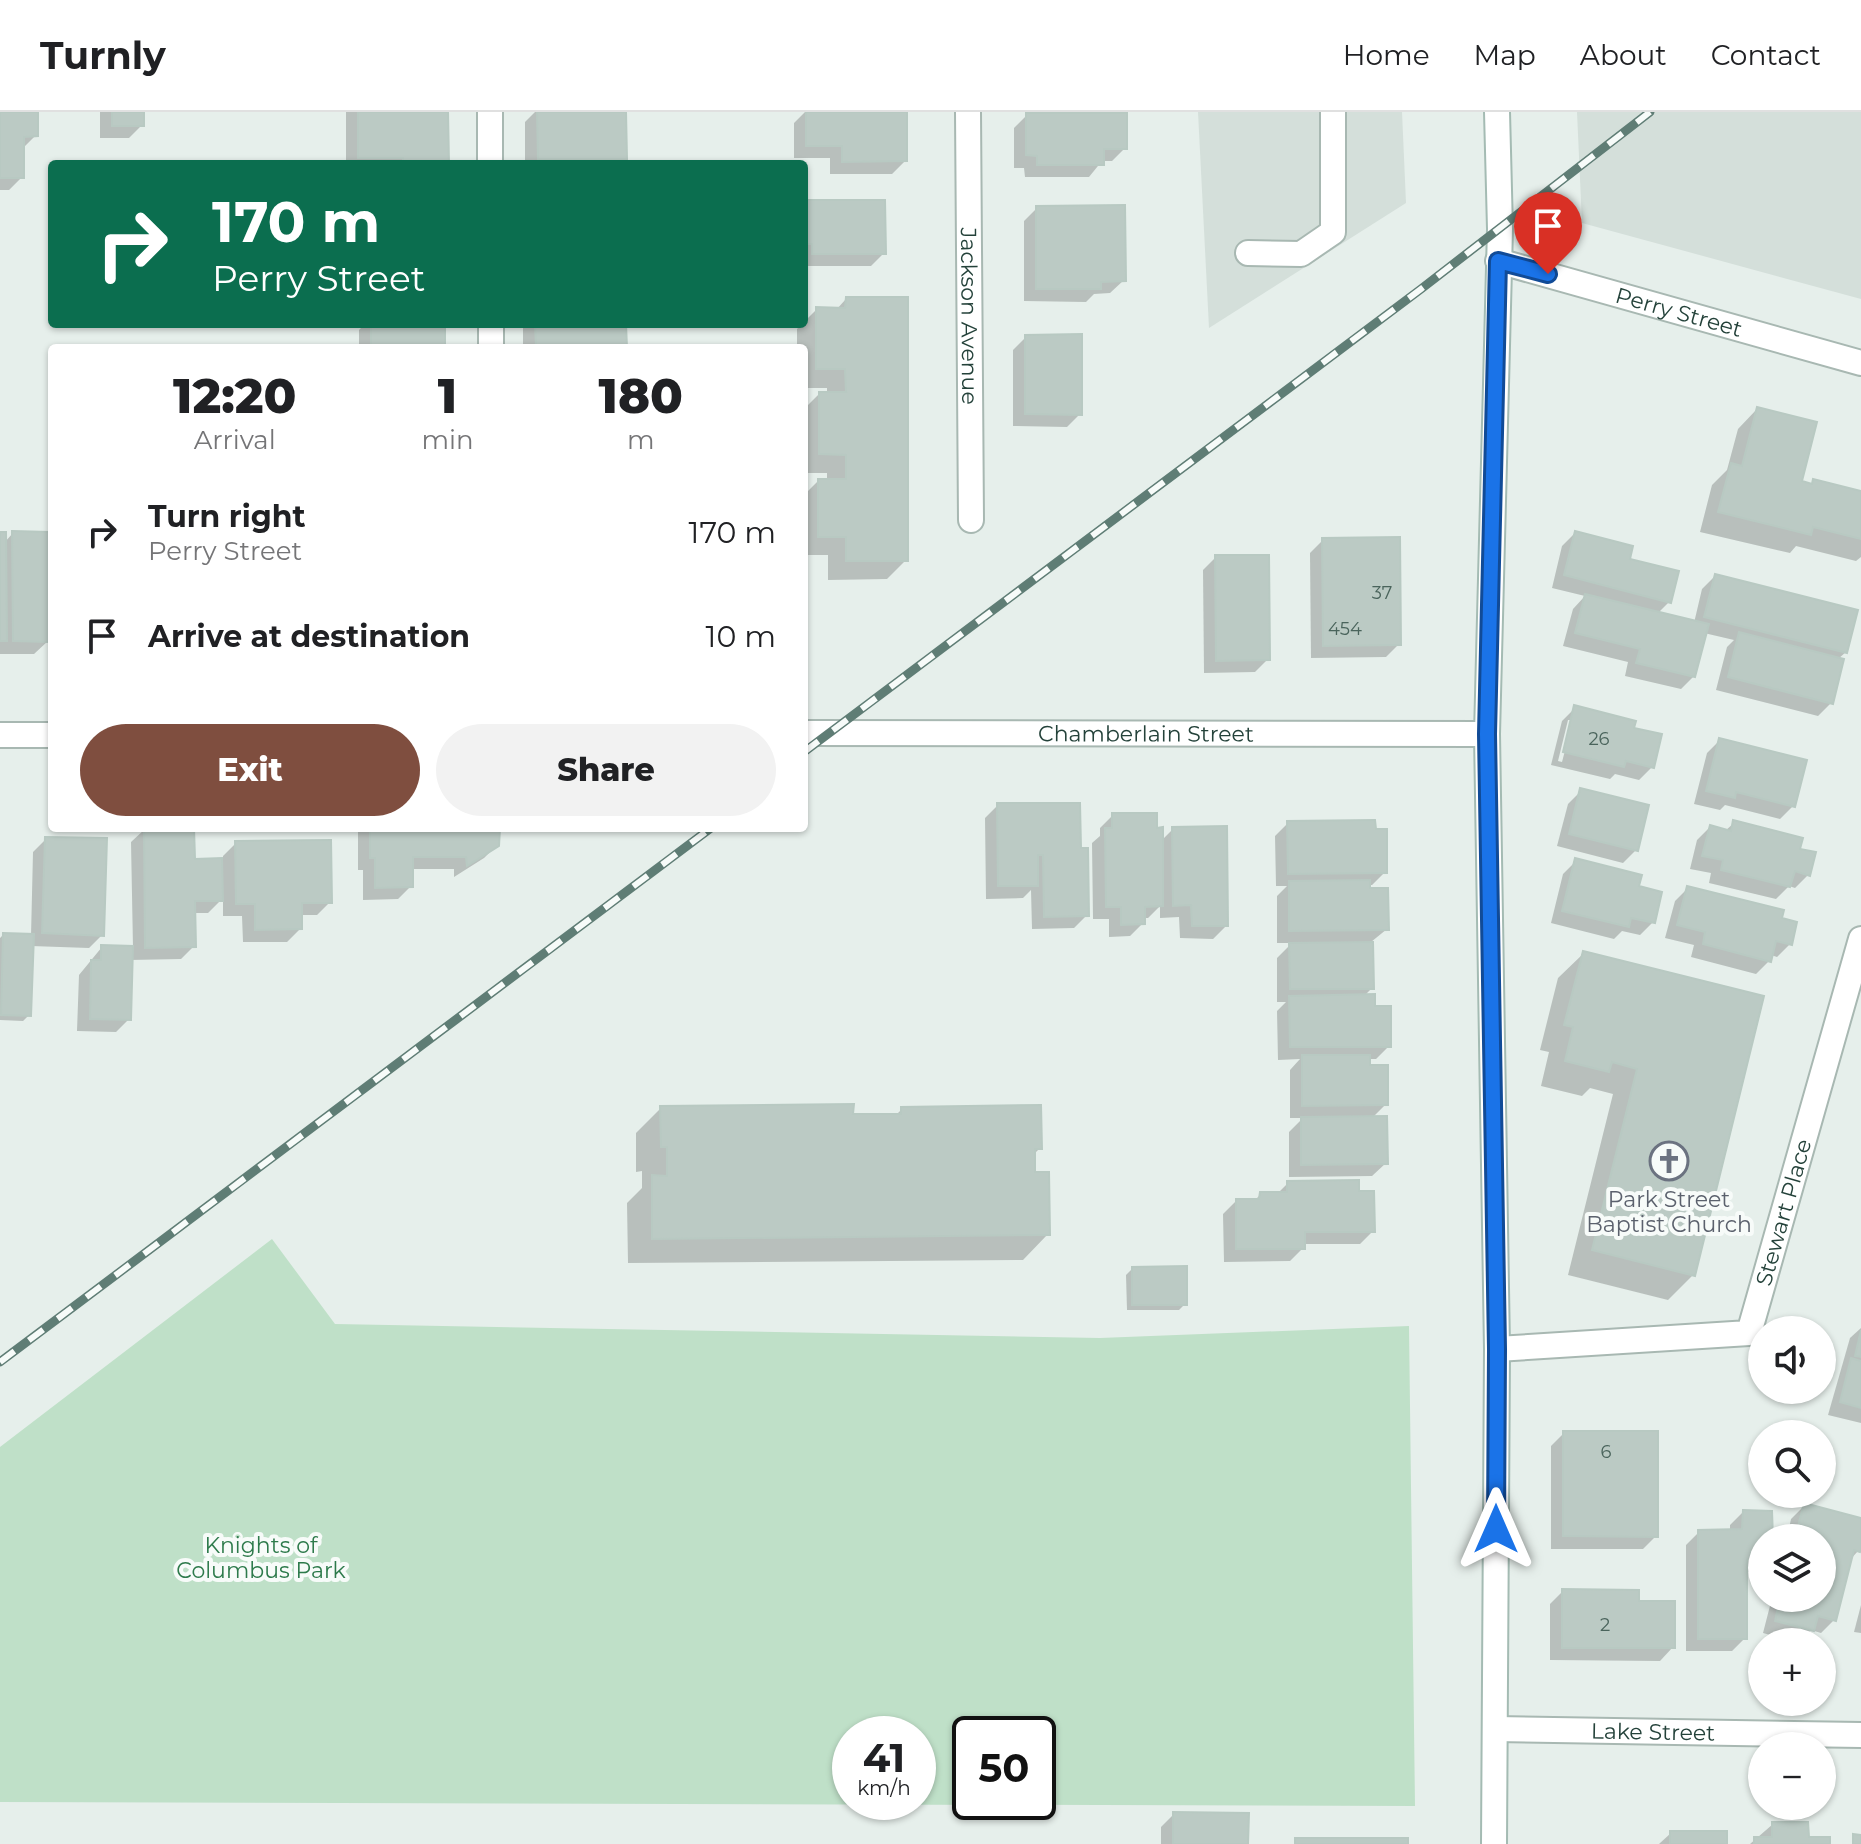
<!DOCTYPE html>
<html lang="en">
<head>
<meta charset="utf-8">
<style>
  body { margin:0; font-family:Montserrat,sans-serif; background:#f2f2f2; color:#202124; height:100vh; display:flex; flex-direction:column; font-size:30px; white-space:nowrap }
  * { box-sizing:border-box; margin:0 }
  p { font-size:26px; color:#757577 }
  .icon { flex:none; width:44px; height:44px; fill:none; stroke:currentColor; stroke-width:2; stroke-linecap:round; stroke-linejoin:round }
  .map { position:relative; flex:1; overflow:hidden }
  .sheet { position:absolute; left:48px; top:232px; width:760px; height:488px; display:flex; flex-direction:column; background:#fff; border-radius:8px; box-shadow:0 2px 6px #0004 }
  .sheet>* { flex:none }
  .hud { position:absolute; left:48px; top:48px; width:760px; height:168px; border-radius:8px; box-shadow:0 2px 6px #0004; background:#0b6e4f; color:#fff; overflow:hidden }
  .buttons { position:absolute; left:1748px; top:1204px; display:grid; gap:16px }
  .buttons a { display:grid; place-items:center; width:88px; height:88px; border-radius:50%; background:#fff; box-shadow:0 2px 6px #0004; font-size:40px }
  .speed { position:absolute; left:832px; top:1604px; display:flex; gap:16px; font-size:40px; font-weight:700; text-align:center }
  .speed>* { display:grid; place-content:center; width:104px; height:104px; border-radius:50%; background:#fff; box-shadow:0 2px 6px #0004; line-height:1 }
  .speed small { font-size:20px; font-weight:400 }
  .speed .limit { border:4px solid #111; border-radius:12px; background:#fff; color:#111 }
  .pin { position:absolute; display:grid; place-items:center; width:68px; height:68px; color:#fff; margin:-82px -34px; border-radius:50% 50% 50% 0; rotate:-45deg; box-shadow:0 0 8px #0007 }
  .pin .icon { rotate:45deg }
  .me { position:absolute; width:88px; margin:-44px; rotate:0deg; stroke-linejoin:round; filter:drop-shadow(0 0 6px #0008) }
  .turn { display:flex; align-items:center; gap:28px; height:168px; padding:0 32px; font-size:36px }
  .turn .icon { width:104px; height:104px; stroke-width:2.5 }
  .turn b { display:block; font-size:56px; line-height:68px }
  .eta { display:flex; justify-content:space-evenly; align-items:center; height:136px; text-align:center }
  .eta b { font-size:48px; font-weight:800; line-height:56px }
  .cta { display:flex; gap:16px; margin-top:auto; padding:16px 32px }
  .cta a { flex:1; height:92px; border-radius:48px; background:#7f4e3f; color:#fff; font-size:32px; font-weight:800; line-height:92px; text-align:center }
  .cta a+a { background:#f2f2f2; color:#202124 }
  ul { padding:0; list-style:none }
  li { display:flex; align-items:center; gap:24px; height:104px; padding:0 32px }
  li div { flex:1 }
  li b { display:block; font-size:30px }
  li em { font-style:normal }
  header { display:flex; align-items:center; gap:48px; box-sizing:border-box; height:112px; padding:0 40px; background:#fff; border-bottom:2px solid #e0e0e0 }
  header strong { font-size:38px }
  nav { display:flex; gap:44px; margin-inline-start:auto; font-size:28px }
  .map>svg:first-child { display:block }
</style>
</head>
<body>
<header>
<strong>Turnly</strong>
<nav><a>Home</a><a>Map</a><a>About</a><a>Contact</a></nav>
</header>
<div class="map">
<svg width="1861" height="1732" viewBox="0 0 1861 1732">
  <rect width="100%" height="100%" fill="#e6efeb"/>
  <g fill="#d4dfda">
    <path d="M1198,0H1402L1406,91L1209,216Z"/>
    <path d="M1577,0H1861V187L1582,111Z"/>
  </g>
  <path fill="#bfe0c8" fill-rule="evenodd" d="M272,1127L335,1212L1100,1226L1409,1214L1415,1694L0,1690V1335ZM918,1622V1690H850V1622ZM970,1622H1038V1690H970Z"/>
  <g fill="#0003" fill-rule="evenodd">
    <path d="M0,0H36V23L22,37V65L9,78H0Z"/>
    <path d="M100,0H142V13L129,26H100Z"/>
    <path d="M346,0H446L447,52H346Z"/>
    <path d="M535,0H624L625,46L619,52H525V10Z"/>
    <path d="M805,0H905V49L892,62H830V46H794V11Z"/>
    <path d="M1027,3L1125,36L1112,49H1102L1089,65H1025L1024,56H1014V16Z"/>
    <path d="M804,90L884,141L871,154H804Z"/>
    <path d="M1037,96L1124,168L1110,181L1094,182L1086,190L1024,189V109Z"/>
    <path d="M846,187L906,448L887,467L828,468V443H804V383L818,369H827V361H804V297L819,282H827V276H804V236H797V217L817,197L836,198Z"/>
    <path d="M365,212H443V236H359V218Z"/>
    <path d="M526,212H624L625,236H523V215Z"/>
    <path d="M1026,225L1080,302L1067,315L1013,314V238Z"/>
    <path d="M1757,297L1800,371L1810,373L1814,369L1861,381V445L1856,449L1796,434L1790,441L1700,420L1712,373L1727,358L1738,317Z"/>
    <path d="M13,421L48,529L34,542H0V422L4,431Z"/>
    <path d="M1575,421L1628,448L1669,490L1657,502L1694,511L1702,477L1715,464L1846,540L1838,547L1831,591L1818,604L1716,578L1727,535L1734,528L1704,521L1694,564L1681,577L1625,564L1628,550L1563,534L1573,497L1585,484L1552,476L1562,434Z"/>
    <path d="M1323,428L1399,532L1386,545L1311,546L1310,441Z"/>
    <path d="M1216,445L1268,547L1255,560L1204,561L1203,458Z"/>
    <path d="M1575,596L1632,617L1652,655L1639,668L1615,662L1610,667L1551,653L1562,609ZM1568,608H1573L1562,650L1558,649Z"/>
    <path d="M1720,628L1793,694L1780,707L1725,693L1720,698L1694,692L1707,641Z"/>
    <path d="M1581,679L1636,738L1623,751L1557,734L1568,692Z"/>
    <path d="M998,693L1079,738L1087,803L1074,816L1032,817L1031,778L1023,786L986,787L985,706Z"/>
    <path d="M1113,703L1155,718L1161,729L1173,717L1226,814L1213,827L1180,826L1179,805L1160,806V794L1148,806H1143V811L1130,824L1109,825V807H1093L1092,731L1100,724V716Z"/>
    <path d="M1288,711L1385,760L1372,773H1368L1387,817L1371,830L1372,876L1363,885L1373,896L1389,934L1376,947H1368V955L1386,992L1372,1006L1386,1051L1372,1064L1289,1065V1020L1303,1006H1290V958L1300,947L1278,948L1277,899L1286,890H1277V846L1292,831H1277V784L1287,774H1276L1275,724Z"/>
    <path d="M1734,711L1798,738L1808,763L1795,776L1789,774L1776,787L1709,771L1711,761L1690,757L1697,728L1710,715L1725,719Z"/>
    <path d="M358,716H498L497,733L484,746L454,765V757H411V774L398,787L363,788V758H358Z"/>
    <path d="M145,717L193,749L223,748V744L236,731L330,790L317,803H300V817L287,830H243L242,804H223V786L208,801H193L194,834L181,847L130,848L129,907L116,920L77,919L79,863L102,835L133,836L131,730Z"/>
    <path d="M46,727L102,823L89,836L31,834L29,903L23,909L0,908V826L3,823L31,824L33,740Z"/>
    <path d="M1576,749L1637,776L1653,810L1640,823L1622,819L1614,827L1551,811L1563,762Z"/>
    <path d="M1688,776L1780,808L1790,832L1777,845L1771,843L1769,849L1756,862L1691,845L1694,833L1665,826L1675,789Z"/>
    <path d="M1584,841L1762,885L1693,1163L1668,1188L1568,1163L1613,982L1590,976L1582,984L1541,974L1549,940L1540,938L1558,866Z"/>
    <path d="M661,996L851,1004H895L902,997L1040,1036L1033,1043V1062L1048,1122L1023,1148L628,1151L627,1091L642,1076V1059L636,1060V1021Z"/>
    <path d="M1288,1071L1357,1081L1373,1119L1360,1132H1303V1136L1290,1149L1224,1150L1223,1102L1236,1089H1254L1261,1082H1277Z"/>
    <path d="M1132,1157L1185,1192L1179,1198H1127L1126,1163Z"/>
    <path d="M1861,1216V1311L1828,1303L1850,1226Z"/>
    <path d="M1564,1321L1656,1424L1643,1437H1551V1334Z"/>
    <path d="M1804,1394L1861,1408V1429L1858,1439L1849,1449L1834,1508L1821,1521L1811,1518L1800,1530H1796L1763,1521L1772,1486H1822V1426H1787L1791,1407Z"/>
    <path d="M1743,1400L1771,1426H1762V1455L1758,1459L1745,1460V1526L1732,1539H1686V1433L1699,1420L1730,1419V1413Z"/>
    <path d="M1563,1479L1673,1535L1660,1549L1550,1548V1492Z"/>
    <path d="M1861,1493V1521L1854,1520Z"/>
    <path d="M1174,1702L1246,1732H1161V1715Z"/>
    <path d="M1773,1712L1807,1727L1828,1732H1750Z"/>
    <path d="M1671,1721L1725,1732H1659Z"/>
  </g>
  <g fill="#bbcac4" stroke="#b8c9c2" stroke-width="2">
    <path d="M0,0H38V24L24,25V66H0Z"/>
    <rect x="112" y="0" width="32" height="14"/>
    <path d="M358,0H448L449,52H403V46H358Z"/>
    <path d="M537,0H626L627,47H538Z"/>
    <path d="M806,0H907V49L842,50V34H806Z"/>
    <path d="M1026,1H1127V37H1104V53H1037V44L1026,43Z"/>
    <path d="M804,88H885L886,142H812V132H804Z"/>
    <path d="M1125,93L1126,169L1101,170V177H1036V94Z"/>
    <path d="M846,185H908V449H846V425H818V367H846V343L819,342V280H846L845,257H816V195L845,196Z"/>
    <rect x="371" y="212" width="74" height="24"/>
    <path d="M535,212H626L627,236H536Z"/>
    <path d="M1082,222V303L1025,302V223Z"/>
    <path d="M1757,295L1817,310L1802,369L1812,372L1813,367L1861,379V427L1813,415L1811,423L1718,400L1731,351L1742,354Z"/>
    <path d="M12,419L49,420V530L13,529Z"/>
    <path d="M1575,419L1633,434L1630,447L1679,459L1671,491L1564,463Z"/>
    <path d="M0,420H6L7,529H0Z"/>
    <path d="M1400,425L1401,533L1323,534L1322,426Z"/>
    <path d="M1215,443H1269L1270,548L1216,549Z"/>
    <path d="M804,456H806L807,520H804Z"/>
    <path d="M1715,462L1858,498L1847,541L1704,505Z"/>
    <path d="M1585,482L1709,512L1695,565L1636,551L1640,537L1575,521Z"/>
    <path d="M1739,520L1844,547L1833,592L1728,565Z"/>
    <path d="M1574,593L1636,609L1634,616L1662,622L1654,656L1626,649L1624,655L1563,640Z"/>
    <path d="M1719,626L1807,648L1795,695L1736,680L1735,686L1706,679Z"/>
    <path d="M1580,676L1649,693L1638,739L1569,722Z"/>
    <path d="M997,691H1080L1081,736H1088L1089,804L1044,805L1043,743H1038V774H998Z"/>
    <path d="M1112,701H1157V716L1163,715V794L1145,795V812L1121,813V795H1106L1105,716H1112Z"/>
    <path d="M1375,708L1376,717H1387V761L1288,762L1287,709Z"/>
    <path d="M1733,708L1803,726L1800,737L1816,740L1810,764L1795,759L1790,775L1721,758L1723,748L1702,744L1710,713L1731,719Z"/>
    <path d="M1227,714L1228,814H1192L1191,793L1173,794L1172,715Z"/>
    <path d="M144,716H194L195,747L222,746L223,789H195L196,835L145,836Z"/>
    <path d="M370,716H500L499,734L467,754L466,745H413V775L375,776V746H370Z"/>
    <path d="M45,725L107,726L104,824L42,821Z"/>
    <path d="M331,728L332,791H302V817L255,818V792H236L235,729Z"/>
    <path d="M1575,746L1642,763L1639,774L1662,780L1655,811L1631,806L1629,815L1562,799Z"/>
    <path d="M1370,768V776H1388L1389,818L1289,819V769Z"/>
    <path d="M1687,774L1784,798L1782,806L1797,810L1792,833L1776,829L1771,850L1703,832L1705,820L1677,813Z"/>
    <path d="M3,821L34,822L31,904L1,903Z"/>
    <path d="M1373,830L1374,877H1290L1289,831Z"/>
    <path d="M101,833L133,834L131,908L90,907L91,848H101Z"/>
    <path d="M1583,839L1764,884L1695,1164L1592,1138L1637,957L1612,950L1609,960L1565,949L1573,915L1564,913Z"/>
    <path d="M1375,882V894H1391V935H1290L1289,884Z"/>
    <path d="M1302,943H1370V953H1388V993L1302,994Z"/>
    <path d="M854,992L853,1002H901V995L1041,993L1042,1037H1035V1060H1049L1050,1123L652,1127V1063L667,1064V1035H661L660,994Z"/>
    <path d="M1387,1004L1388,1052L1301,1053V1005Z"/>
    <path d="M1359,1068V1079H1374L1375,1120H1305V1137H1236V1087H1259L1260,1080H1287V1069Z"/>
    <path d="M1187,1154V1193H1132V1155Z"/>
    <path d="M1861,1218V1245L1855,1244Z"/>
    <path d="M1851,1246L1861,1249V1296L1840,1290Z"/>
    <path d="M1563,1319H1658V1425L1563,1424Z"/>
    <path d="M1804,1391L1861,1406V1438L1860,1440L1854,1438L1836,1509L1818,1504L1814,1519L1775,1509L1780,1486H1822V1426H1795Z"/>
    <path d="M1743,1398L1772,1399L1773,1426H1762V1447L1747,1448V1527H1698V1418L1742,1417Z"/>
    <path d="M1562,1477L1639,1478V1489H1675V1536H1562Z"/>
    <path d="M1173,1700L1249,1701L1248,1732H1173Z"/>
    <path d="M1772,1710H1808L1809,1725H1830V1732H1754V1725H1772Z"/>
    <rect x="1670" y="1719" width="57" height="13"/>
    <path d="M1853,1722L1861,1723V1732H1853Z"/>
    <rect x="1295" y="1726" width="113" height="6"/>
  </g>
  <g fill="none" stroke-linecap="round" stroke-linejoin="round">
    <g stroke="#a8b8b2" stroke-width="28">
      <path id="lane" d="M1248,141L1301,142L1333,120V0"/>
    </g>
    <g stroke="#a8b8b2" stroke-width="28">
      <g id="street">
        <path d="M490,0V52"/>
        <path id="s1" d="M968,0L971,408"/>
        <path id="s2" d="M1498,149L1861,251"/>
        <path d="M491,212V236"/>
        <path id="s3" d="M804,621L1487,622"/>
        <path d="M0,623H52"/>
        <path id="s4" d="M1497,1237L1749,1221L1861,827"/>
        <path id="s5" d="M1495,1617L1861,1623"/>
      </g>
    </g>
    <g stroke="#a4bbb3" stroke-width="28">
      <path id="secondary" d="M1494,1732L1497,1237L1487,622L1500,117L1497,0"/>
    </g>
    <use href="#lane" stroke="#fff" stroke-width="24"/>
    <use href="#street" stroke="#fff" stroke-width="24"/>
    <use href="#secondary" stroke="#fff" stroke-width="24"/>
    <g stroke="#5f7d75" stroke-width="9">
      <g id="rail">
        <path d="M804,640L1421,177L1650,0"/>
        <path d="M0,1250L711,716"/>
      </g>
    </g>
    <use href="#rail" stroke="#f7fbf9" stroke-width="6" stroke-dasharray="18" stroke-linecap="butt"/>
  </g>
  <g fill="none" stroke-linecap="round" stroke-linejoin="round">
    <g stroke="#114b97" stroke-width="20">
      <path id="route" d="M1496,1417L1497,1237L1487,622L1498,149L1548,162"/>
    </g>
    <use href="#route" stroke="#1a73e8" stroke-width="14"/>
  </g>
  <defs>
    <g id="church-ring" transform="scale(2)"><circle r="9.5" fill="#f7fbf9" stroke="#6b7280" stroke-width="1.5"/><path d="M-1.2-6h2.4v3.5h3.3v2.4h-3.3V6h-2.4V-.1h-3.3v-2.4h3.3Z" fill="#6b7280"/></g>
  </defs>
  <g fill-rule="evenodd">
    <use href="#church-ring" x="1669" y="1049"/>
  </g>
  <g text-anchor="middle" stroke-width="8" stroke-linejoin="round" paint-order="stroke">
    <g font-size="18" fill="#4a645c">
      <text x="1382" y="487">37</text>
      <text x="1345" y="523">454</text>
      <text x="1599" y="633">26</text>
      <text x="1606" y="1346">6</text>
      <text x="1605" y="1519">2</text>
    </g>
    <g font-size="22" fill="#24423a" stroke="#f7fbf9">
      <text dy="8" stroke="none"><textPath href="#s2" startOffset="188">Perry Street</textPath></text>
      <text dy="8" stroke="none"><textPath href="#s1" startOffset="204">Jackson Avenue</textPath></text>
      <text dy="8" stroke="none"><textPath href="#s3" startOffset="342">Chamberlain Street</textPath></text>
      <text dy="8" stroke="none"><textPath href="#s4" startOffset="378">Stewart Place</textPath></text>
      <text dy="8" stroke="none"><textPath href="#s5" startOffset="158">Lake Street</textPath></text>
    </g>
    <g font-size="22" fill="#5b616d" stroke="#f7fbf9">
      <text x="1669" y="1095">Park Street<tspan x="1669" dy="25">Baptist Church</tspan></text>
    </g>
    <g font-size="22" fill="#2d7a4b" stroke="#f7fbf9">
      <text x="261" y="1441">Knights of<tspan x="261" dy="25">Columbus Park</tspan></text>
    </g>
  </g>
</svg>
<div class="buttons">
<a><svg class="icon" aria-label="sound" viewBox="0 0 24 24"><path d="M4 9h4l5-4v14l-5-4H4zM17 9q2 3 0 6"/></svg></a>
<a><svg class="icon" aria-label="search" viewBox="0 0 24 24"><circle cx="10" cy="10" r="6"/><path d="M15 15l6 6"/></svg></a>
<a><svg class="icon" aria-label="layers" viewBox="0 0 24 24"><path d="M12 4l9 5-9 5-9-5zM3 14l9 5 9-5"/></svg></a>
<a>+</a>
<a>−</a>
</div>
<div class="speed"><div>41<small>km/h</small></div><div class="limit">50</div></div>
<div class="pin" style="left:1548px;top:162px;background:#d93025"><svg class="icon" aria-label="arrive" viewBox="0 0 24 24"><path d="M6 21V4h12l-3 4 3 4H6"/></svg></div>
<svg class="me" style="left:1496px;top:1417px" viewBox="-20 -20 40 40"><path d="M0-17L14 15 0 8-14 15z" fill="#1a73e8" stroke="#fff" stroke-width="4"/></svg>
<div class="hud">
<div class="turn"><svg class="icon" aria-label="right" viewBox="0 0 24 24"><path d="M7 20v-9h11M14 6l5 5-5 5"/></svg><div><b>170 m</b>Perry Street</div></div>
</div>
<section class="sheet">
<div class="eta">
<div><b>12:20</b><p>Arrival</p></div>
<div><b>1</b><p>min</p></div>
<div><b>180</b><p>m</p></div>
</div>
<ul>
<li><svg class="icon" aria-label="right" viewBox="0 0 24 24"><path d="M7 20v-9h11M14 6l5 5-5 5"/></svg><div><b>Turn right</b><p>Perry Street</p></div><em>170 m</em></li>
<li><svg class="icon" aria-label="arrive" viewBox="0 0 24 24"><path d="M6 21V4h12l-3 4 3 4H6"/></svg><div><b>Arrive at destination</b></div><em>10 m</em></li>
</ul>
<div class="cta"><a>Exit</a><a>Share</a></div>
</section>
</div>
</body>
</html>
